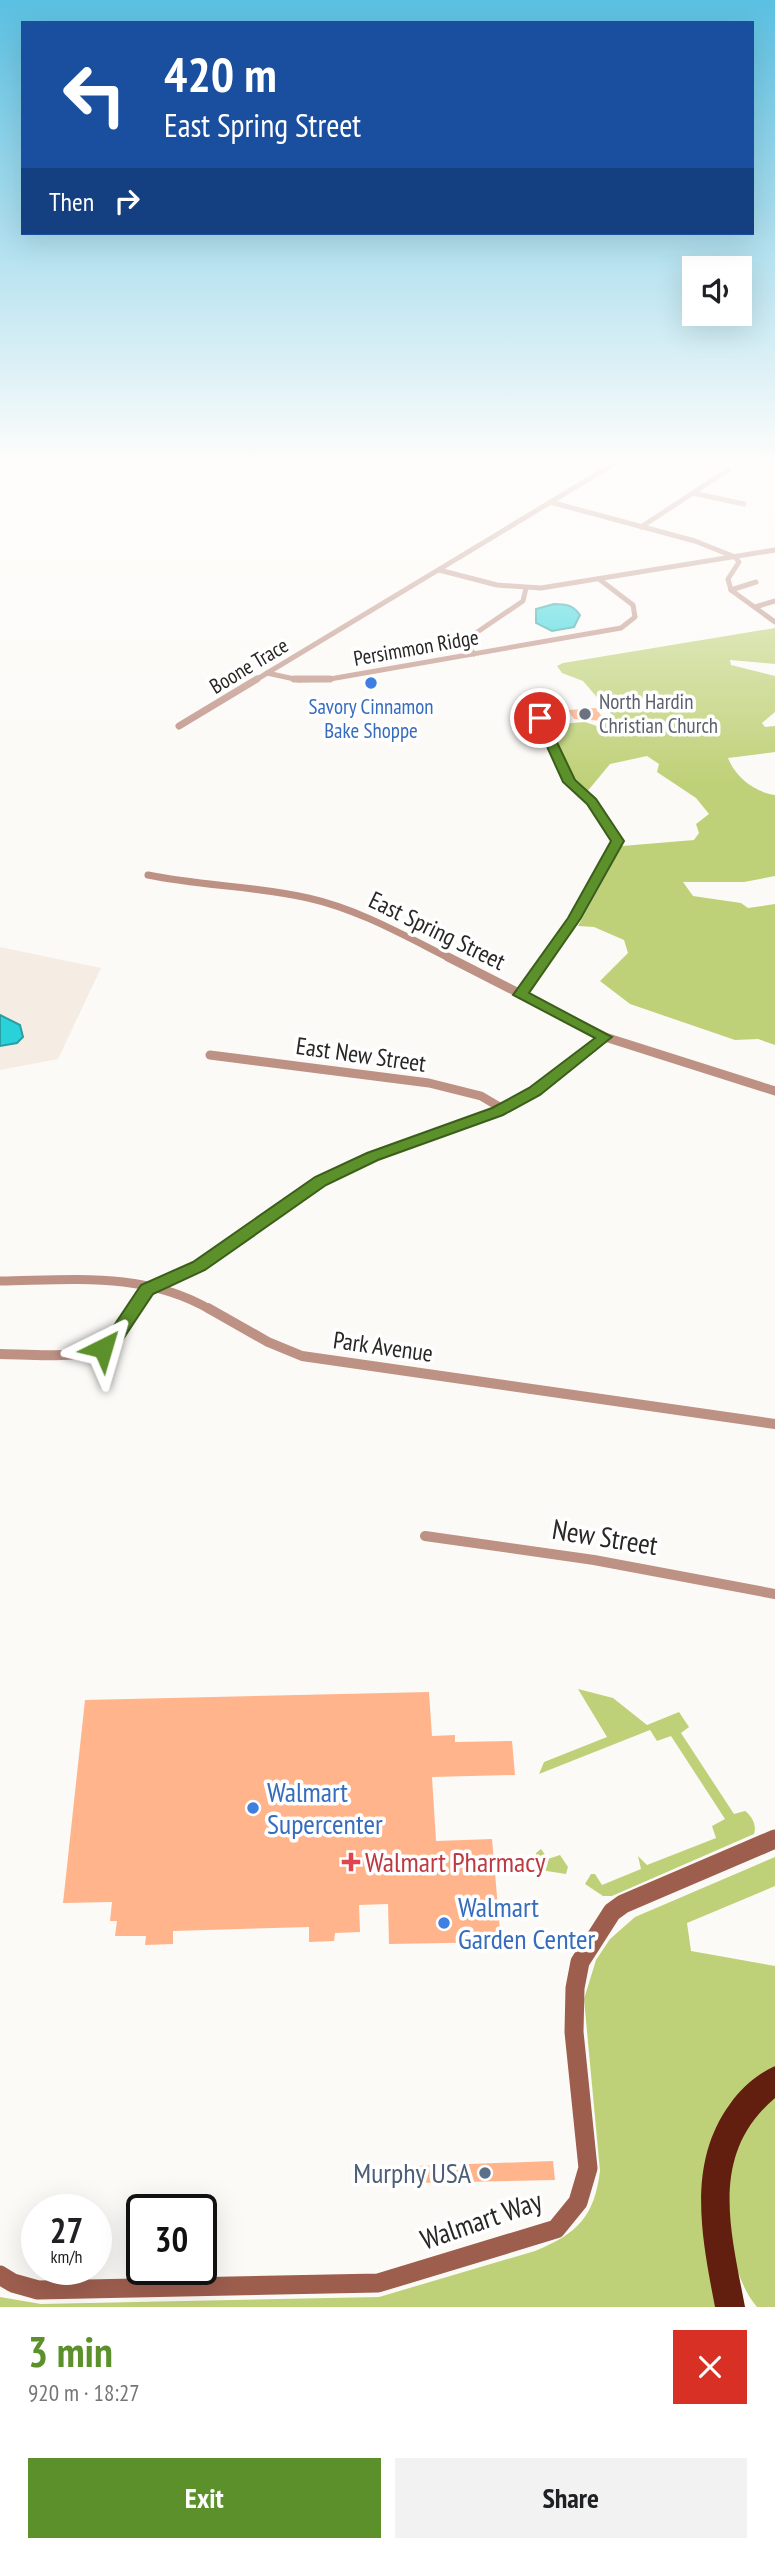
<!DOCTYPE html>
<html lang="en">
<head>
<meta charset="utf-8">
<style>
  body { margin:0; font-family:"PT Sans Narrow",sans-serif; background:#f2f2f2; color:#202124; height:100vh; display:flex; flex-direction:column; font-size:26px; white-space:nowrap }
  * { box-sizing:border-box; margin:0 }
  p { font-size:23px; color:#757577 }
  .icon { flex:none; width:38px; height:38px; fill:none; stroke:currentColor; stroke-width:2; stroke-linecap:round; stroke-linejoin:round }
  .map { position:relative; height:2307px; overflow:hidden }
  .sheet { display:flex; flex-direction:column; background:#fff; flex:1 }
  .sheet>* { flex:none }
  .hud { position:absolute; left:21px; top:21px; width:733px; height:214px; border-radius:0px; box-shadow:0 7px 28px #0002; background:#1a4fa0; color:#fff; overflow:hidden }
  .buttons { position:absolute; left:682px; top:256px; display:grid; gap:14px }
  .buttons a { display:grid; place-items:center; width:70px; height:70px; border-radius:0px; background:#fff; box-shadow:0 7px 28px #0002; font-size:35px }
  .speed { position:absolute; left:21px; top:2194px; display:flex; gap:14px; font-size:35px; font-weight:700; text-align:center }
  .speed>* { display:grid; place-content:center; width:91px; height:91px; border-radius:50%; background:#fff; box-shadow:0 7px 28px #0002; line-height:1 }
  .speed small { font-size:18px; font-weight:400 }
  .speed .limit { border:4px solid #111; border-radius:10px; background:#fff; color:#111 }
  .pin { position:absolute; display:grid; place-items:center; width:60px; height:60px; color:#fff; margin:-30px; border:4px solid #fff; border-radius:50%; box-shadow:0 2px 7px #0007 }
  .me { position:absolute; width:77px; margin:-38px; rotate:40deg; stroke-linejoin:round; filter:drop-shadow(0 0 5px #0008) }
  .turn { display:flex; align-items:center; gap:24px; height:147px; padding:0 28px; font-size:32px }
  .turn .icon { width:91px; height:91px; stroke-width:2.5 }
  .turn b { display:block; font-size:49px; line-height:60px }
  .then { display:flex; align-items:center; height:66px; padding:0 28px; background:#0003; gap:14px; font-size:26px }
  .round { display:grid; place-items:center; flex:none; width:74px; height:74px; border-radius:0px; background:#f2f2f2 }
  .headline { display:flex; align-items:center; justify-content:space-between; height:119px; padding:0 28px }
  h1 { font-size:42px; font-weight:800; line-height:52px; color:#5b902a }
  .cta { display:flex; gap:14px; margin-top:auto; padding:14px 28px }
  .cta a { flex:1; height:80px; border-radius:0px; background:#5b902a; color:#fff; font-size:28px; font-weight:800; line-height:80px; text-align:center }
  .cta a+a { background:#f2f2f2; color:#202124 }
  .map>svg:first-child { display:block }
</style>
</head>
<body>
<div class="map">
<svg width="775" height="2307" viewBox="0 0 775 2307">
  <rect width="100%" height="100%" fill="#fcfaf7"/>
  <path fill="#f5ece4" d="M0,947L101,968L58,1059L0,1070Z"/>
  <g fill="#bfd178">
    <path d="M775,628V664L730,660L731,665L775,676V712L762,723L765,727L775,726V752L728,758C736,778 755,792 775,795V876L744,882H683L693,896L741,903L748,908L775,904V1045L758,1039L735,1040L630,1004L600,981L628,953L624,940L594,927L578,926L622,846L694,840L699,833L696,824L709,814L696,798L657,772L659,764L647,756L610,764L586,793C565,774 558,751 547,725L585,722L600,727L614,717L583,681L562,673L557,666L563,663Z"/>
    <path d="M578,1689L613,1698L647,1725L679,1712L689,1727L681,1733L734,1814L745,1811C752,1816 757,1825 754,1834L612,1896H603L585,1884L591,1874H595L602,1885L641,1869L638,1856L647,1865L716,1838L712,1826L725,1819L671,1736L657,1741L650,1730L539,1774L544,1762L607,1737Z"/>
    <path d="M541,1849L548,1859L560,1855L568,1867L566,1874L540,1870L535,1861L536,1853Z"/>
    <path d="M775,1857V1886L687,1923L691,1951L775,1966V2066C747,2078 728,2104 716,2131L717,2307H0V2297L41,2304L379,2297L535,2251C578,2233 594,2217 600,2171L584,1999L596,1960L610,1939L635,1917Z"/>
    <path d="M775,2097V2307H757C725,2269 722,2193 736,2147C743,2127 760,2112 775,2097Z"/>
  </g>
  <g fill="#29d2d9" stroke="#299fa3" stroke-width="2">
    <path d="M554,604C566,604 573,605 580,615L574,627L552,631L536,623V609Z"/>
    <path d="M0,1015L20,1025L23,1037L17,1043L0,1046Z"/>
  </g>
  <g fill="#ffb48c">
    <path d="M596,708L605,721L574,719L568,710Z"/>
    <path d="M429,1692L432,1736L455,1735V1742L512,1741L515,1775L432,1777L436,1841L492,1839L501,1942L389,1944L388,1904L359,1905L360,1932L335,1933L334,1941L309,1942V1927L173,1931V1944L145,1945L146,1936H115L117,1921H110L112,1902L63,1903L85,1700Z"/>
    <path d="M553,2161L555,2180L416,2183V2166Z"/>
  </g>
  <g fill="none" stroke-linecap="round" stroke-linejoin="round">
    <g stroke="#be9185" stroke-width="5">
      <path d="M693,493L744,504"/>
      <path d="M550,502L695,541L735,557L739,562L728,579L731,590L775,622"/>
      <path d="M641,527L728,470"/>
      <path d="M439,570L497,585L541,588L775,550"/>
      <path d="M731,590L756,582"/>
      <path d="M755,607L775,601"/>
      <path d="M474,654L468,646L470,637L523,601L526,588"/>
      <path d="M267,673L299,680L330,679L621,628L635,617L633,605L599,579"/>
      <path d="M254,681L622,459"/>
    </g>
    <g stroke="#be9185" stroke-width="7">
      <path d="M294,679H330"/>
      <path d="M540,718L569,782L591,801L618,841L575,918L546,959"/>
      <path d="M179,726L257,679"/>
      <path d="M148,875C201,886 256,886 308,898C358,909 405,936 451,959"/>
    </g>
    <g stroke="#be9185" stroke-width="9">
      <path d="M448,957L605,1037L775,1091"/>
      <path d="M521,995L547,957"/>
      <path d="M210,1055L429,1083L481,1096L503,1109"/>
      <path d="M0,1281C73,1280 145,1271 211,1310"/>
      <path d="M133,1310L147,1289L199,1266L320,1181L372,1156L498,1112L535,1091L605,1037"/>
    </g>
    <g stroke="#be9185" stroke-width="10">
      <path d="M208,1308L268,1342L302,1356L775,1424"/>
      <path d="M0,1354C28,1354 93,1362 113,1340C121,1331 128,1318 134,1308"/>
      <path d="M425,1536L594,1560L775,1594"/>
    </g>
    <path stroke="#9d5e4e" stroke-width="19" d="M0,2275L13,2283L38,2290L378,2283L556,2229L578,2202L588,2168L574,2032L575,1988L580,1962L612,1912L623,1904L775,1839"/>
    <path fill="#621e0e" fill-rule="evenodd" d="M775,2066V2098C708,2155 731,2231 745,2307H715C702,2239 686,2164 730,2104C741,2088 757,2074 775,2066Z"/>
  </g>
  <linearGradient id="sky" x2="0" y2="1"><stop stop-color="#5bc0e2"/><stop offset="0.59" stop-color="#fefdfb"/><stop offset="1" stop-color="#fefdfb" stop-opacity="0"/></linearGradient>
  <rect width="775" height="782" fill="url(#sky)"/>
  <path fill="#5b902a" stroke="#3b5e1b" stroke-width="2" d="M535,715H544L575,780L596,799L624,841L581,918L529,993L612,1037L540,1095L503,1115L378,1160L326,1185L205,1270L153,1294L119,1345L109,1353H96L94,1348L107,1336L141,1285L193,1262L315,1177L367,1153L492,1108L529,1088L595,1038L513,995L568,918L611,841L587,804L563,782L534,718Z"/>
  <g fill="#3f7fe0" stroke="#fff" stroke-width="2.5">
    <circle cx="371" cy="683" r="7"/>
    <circle cx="253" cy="1808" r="7"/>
    <circle cx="444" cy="1923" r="7"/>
  </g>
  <circle fill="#6b7280" stroke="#fff" stroke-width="2.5" cx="585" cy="714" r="7"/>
  <path fill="#e0444e" stroke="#fff" stroke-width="2.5" d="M347.5 1851.5h7v7h7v7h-7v7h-7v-7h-7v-7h7z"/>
  <circle fill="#5c6f8a" stroke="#fff" stroke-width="2.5" cx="485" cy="2173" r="7"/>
  <g text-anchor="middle" stroke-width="7" stroke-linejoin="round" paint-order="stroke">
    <g font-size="21" fill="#282726" stroke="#fff">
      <text transform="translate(416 648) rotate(-10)" y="7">Persimmon Ridge</text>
      <text transform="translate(249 666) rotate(-31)" y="7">Boone Trace</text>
    </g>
    <g font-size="21" fill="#5b616d" stroke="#fff" text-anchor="start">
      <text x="599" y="709">North Hardin<tspan x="599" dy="24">Christian Church</tspan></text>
    </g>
    <g font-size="21" fill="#366cbe" stroke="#fff">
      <text x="371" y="714">Savory Cinnamon<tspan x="371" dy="24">Bake Shoppe</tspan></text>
    </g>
    <g font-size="24" fill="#282726" stroke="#fff">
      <text transform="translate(437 931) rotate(26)" y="8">East Spring Street</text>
      <text transform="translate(361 1055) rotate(8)" y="8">East New Street</text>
      <text transform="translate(383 1347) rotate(8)" y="8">Park Avenue</text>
    </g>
    <g font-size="28" fill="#282726" stroke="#fff">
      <text transform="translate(605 1537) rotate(9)" y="10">New Street</text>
      <text transform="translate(481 2220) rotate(-19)" y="10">Walmart Way</text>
    </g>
    <g font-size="28" fill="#366cbe" stroke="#fff" text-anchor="start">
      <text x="267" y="1802">Walmart<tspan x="267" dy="32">Supercenter</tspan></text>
      <text x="458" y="1917">Walmart<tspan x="458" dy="32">Garden Center</tspan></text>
    </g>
    <g font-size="28" fill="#be3a42" stroke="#fff" text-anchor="start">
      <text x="365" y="1872">Walmart Pharmacy</text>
    </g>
    <g font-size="28" fill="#4e5e75" stroke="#fff" text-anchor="end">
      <text x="471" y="2183">Murphy USA</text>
    </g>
  </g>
</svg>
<div class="buttons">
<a><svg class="icon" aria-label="sound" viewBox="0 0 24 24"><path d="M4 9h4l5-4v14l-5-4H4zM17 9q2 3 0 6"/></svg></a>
</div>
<div class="speed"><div>27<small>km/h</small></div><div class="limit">30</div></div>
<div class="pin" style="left:540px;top:718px;background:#d93025"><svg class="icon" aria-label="arrive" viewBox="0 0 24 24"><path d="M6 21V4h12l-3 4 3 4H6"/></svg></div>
<svg class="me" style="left:103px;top:1348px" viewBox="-20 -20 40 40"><path d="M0-17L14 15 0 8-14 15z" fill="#5b902a" stroke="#fff" stroke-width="4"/></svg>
<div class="hud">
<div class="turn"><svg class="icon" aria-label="left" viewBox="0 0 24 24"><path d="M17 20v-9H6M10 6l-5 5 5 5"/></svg><div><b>420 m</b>East Spring Street</div></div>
<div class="then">Then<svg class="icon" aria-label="right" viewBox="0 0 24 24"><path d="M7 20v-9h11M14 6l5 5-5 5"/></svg></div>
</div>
</div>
<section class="sheet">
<div class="headline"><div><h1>3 min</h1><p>920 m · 18:27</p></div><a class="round" style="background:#d93025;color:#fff"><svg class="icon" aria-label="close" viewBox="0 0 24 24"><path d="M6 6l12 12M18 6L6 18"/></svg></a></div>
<div class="cta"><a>Exit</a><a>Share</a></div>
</section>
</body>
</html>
